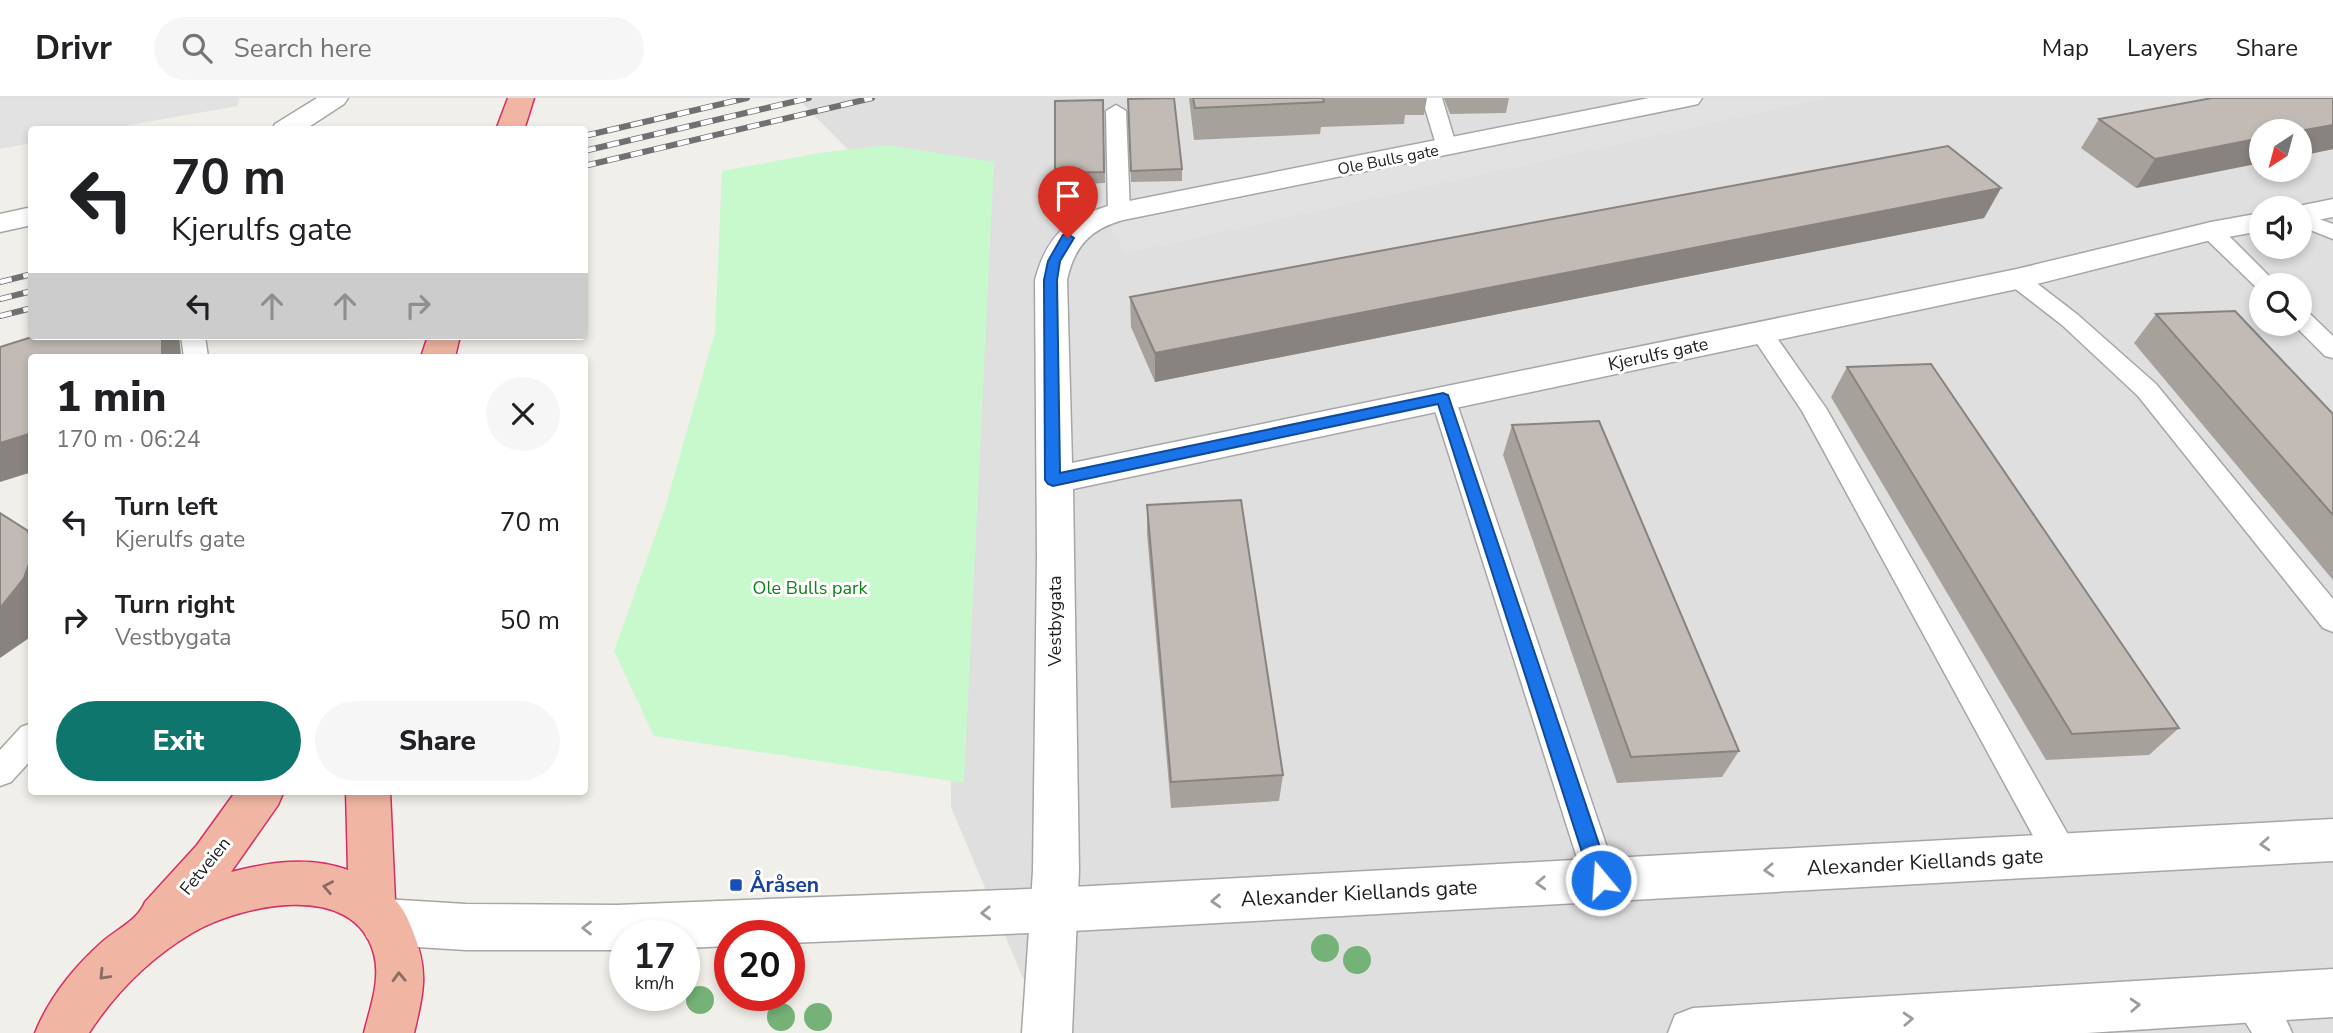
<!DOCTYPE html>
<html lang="en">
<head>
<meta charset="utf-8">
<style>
  body { margin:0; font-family:"Nunito Sans",sans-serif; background:#f6f6f6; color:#202124; height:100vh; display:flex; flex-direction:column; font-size:26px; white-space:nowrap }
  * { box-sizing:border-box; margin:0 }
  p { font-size:23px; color:#757577 }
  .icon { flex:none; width:38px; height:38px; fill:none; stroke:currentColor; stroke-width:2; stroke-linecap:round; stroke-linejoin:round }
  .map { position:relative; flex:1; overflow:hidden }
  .details { position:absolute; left:28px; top:256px; width:560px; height:441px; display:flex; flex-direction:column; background:#fff; border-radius:7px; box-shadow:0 4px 10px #0003 }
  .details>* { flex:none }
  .guide { position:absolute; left:28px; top:28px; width:560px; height:214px; border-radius:7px; box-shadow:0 4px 10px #0003; background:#fff; color:#202124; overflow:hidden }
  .needle { width:46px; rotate:216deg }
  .buttons { position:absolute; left:2249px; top:21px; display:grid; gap:14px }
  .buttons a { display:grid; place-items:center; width:63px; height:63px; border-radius:50%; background:#fff; box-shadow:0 4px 10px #0003; font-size:35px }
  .speed { position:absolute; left:609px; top:822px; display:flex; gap:14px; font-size:35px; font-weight:700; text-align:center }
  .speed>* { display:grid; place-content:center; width:91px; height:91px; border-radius:50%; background:#fff; box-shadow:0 4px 10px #0003; line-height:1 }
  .speed small { font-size:18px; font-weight:400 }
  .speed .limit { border:10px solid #d22; background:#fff; color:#111 }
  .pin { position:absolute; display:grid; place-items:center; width:60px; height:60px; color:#fff; margin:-72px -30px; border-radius:50% 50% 50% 0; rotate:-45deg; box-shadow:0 0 7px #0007 }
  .pin .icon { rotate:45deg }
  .me { position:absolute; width:77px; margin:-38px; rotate:342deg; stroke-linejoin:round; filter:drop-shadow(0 0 5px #0008) }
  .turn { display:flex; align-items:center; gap:24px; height:147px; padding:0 28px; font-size:32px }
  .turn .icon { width:91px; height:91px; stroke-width:2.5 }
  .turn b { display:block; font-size:49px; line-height:60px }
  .lanes { display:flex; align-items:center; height:66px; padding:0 28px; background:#0003; justify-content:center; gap:35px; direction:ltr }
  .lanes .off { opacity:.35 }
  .round { display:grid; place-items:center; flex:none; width:74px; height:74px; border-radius:37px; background:#f6f6f6 }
  .head { display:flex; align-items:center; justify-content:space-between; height:119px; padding:0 28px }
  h1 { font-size:42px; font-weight:800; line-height:52px }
  .action { display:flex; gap:14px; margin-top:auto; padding:14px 28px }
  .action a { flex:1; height:80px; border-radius:42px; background:#0f766e; color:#fff; font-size:28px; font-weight:800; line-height:80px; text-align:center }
  .action a+a { background:#f6f6f6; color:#202124 }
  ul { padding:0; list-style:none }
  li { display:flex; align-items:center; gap:21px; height:98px; padding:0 28px }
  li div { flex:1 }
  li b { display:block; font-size:26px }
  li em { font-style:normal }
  header { display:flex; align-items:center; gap:42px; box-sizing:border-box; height:98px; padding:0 35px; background:#fff; border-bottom:2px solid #e0e0e0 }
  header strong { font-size:33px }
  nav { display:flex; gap:38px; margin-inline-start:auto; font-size:24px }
  .search { width:490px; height:63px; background:#f6f6f6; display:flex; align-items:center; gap:18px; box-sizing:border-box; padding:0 24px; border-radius:38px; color:#757577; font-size:26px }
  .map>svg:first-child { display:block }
</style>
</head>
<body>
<header>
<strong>Drivr</strong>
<div class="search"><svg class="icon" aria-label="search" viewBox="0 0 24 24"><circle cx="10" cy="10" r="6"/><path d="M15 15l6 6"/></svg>Search here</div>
<nav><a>Map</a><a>Layers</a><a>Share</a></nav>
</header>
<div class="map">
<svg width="2333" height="935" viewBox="0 0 2333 935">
  <rect width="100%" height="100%" fill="#f1efe9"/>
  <path fill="#e0dfdf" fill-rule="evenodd" d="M797,0H2333V935H1046L951,709L950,155ZM2261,33H2300V72H2261ZM2261,110H2300V149H2261ZM2261,187H2300V226H2261Z"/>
  <path fill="#c8f9cd" d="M887,47L994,64L964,685L654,638L614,553L665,410L715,234L722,73L819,55Z"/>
  <g fill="#e2e2e2">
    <path d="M0,0H239L238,8L107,31L32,32L31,45L0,51Z"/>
    <path d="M1709,0H1827L1125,156L1107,124L1546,36Z"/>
  </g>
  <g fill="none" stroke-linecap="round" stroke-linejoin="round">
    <g stroke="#a6a6a6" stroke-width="3">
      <g id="service">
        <path d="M1422,0H1442L1457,50L1454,54H1440L1437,50Z"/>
        <path d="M1116,7L1126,13L1130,114L1127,119H1111L1108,114L1106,13Z"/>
        <path d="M2300,114L2333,126V141L2300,128Z"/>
        <path d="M2211,126L2219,128L2278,187H2261V193L2259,192L2203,138L2200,133L2203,128Z"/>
        <path d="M2017,174L2025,176L2078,217L2156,286L2333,501V534L2323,530L2138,298L2062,227L2009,186L2006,181L2009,176Z"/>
        <path d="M2300,212L2308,214L2333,238V260L2325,258L2293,226H2300Z"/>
        <path d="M1762,227L1770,230L1826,310L2074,747L2079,758L2074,769L2062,773L2050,769L1802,313L1750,235L1754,230Z"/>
        <path d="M181,238H205L208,259H184Z"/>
        <path d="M1443,292L1452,294L1455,300L1618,782L1613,793L1601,798L1589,793L1584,782L1431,300L1434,294Z"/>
        <path d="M32,625V661L11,684L0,688V652L21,629Z"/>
        <path d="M2249,882C2270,891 2284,915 2292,935H2252L2231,900L2236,887Z"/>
      </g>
    </g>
    <g stroke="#a6a6a6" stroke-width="3">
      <g id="minor">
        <path d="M317,0H348L344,6L304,32H272L275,26Z"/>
        <path d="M1649,0H1702L1698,6L1689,8L1123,122C1090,131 1074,149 1067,182L1072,365L2017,171L2211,124L2261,115V133L2211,142L2017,191L1073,391L1079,773L1072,935H1022L1033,773L1037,459L1035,182C1048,133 1072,117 1119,105Z"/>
        <path d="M2333,101V119L2300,125V110H2289Z"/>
        <path d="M32,109V127L0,134V116Z"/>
      </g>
    </g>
    <g stroke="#a6a6a6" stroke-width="3">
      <g id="tertiary">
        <path d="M2333,721V763L1054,834L789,845V838H730V848L684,850V838H625V852H466L384,847L367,840L360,824L367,808L384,801L466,806L617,807L1054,790Z"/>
        <path d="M2333,871V919L2087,935H1668L1675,917L1693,910Z"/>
      </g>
    </g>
    <g stroke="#d82d64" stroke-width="3">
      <g id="trunk">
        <path d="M508,0H534L524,32H496Z"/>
        <path d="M428,238H460L455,259H421Z"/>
        <path d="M236,693H284L278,707L231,774C269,764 310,758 348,772L346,693H390L395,802C404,811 407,820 412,831C429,873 424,892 414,935H364C370,910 381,882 374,856C354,781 240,807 192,835C150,860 115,895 89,935H35C49,900 74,869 102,844C117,831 138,822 145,804L197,747Z"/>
      </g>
    </g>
    <use href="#service" fill="#fff" fill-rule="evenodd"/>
    <use href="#minor" fill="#fff" fill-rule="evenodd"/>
    <use href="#tertiary" fill="#fff" fill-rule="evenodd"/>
    <use href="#trunk" fill="#f0b5a3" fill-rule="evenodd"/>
    <g stroke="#707070" stroke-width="6">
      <g id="rail">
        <path d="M584,38L747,0"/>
        <path d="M584,53L809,0"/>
        <path d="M584,68L872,0"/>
        <path d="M0,184L32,176"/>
        <path d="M0,201L32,193"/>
        <path d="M0,218L32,210"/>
      </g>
    </g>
    <use href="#rail" stroke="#fff" stroke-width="4.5" stroke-dasharray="12" stroke-linecap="butt"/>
  </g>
  <g fill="#75b278">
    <circle cx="1325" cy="850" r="14"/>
    <circle cx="1357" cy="862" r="14"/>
    <circle cx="700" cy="902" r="14"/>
    <circle cx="781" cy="919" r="14"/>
    <circle cx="818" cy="919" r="14"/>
  </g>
  <g fill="#a7a19c">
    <path d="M1189,0H1427L1424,17H1405L1404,26L1321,29L1320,36L1194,42Z"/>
    <path d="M1444,0H1509L1506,15L1450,16Z"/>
    <path d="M2333,0V51L2300,58V33L2136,90L2081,50L2099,21Z"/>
    <path d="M1128,1L1182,71V83L1131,84Z"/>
    <path d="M1103,2L1105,85L1056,87L1055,75Z"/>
    <path d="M2001,90L1984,120L1155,284L1131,229L1130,199Z"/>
    <path d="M2156,216L2333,316V482L2134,245Z"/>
    <path d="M1847,269L2179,630L2149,657L2046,662L1831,299Z"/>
    <path d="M1512,327L1739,653L1722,679L1617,685L1503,357Z"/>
    <path d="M1147,407L1283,677L1279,703L1171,710L1147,436Z"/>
  </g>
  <g fill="#88837f">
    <path d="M2333,27V51L2300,58V33Z"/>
    <path d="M2261,40V65L2136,90L2155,61Z"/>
    <path d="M2001,90L1984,120L1155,284V255Z"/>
    <path d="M162,238H179L181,257L183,259H162Z"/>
    <path d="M32,335V374L0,384V345Z"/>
    <path d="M32,457V538L0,560V510Z"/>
  </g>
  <g fill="#c2bbb5" stroke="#88837f" stroke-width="2">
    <path d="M1174,0L1182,71L1131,73L1128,1Z"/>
    <path d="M1193,0H1323L1324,4L1195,10Z"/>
    <path d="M2212,0H2333V27L2299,33H2261V40L2155,61L2099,21Z"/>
    <path d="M1103,2L1104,74L1055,75V3Z"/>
    <path d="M1948,48L2001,90L1155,255L1130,199Z"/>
    <path d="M2235,213L2333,316V417L2156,216Z"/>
    <path d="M35,238H162V259H32V335L0,345V249Z"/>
    <path d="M1931,266L2179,630L2072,636L1847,269Z"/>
    <path d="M1599,323L1739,653L1631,659L1512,327Z"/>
    <path d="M1241,402L1283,677L1171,684L1147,407Z"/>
    <path d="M0,415L28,433L32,448V457L24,480L0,510Z"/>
  </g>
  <defs><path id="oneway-chevron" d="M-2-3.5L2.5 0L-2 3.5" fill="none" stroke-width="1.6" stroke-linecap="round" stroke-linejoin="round" transform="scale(1.75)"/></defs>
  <g stroke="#9c9c9c">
    <use href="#oneway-chevron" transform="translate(2265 746) rotate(177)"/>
    <use href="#oneway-chevron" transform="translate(1769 772) rotate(177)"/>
    <use href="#oneway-chevron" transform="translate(1541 785) rotate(177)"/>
    <use href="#oneway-chevron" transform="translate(1216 803) rotate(177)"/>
    <use href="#oneway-chevron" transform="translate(986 815) rotate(178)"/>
    <use href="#oneway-chevron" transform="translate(587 830) rotate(-180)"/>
    <use href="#oneway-chevron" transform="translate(2135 907) rotate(-3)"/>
    <use href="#oneway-chevron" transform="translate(1908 921) rotate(-3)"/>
  </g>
  <g stroke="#896c62">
    <use href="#oneway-chevron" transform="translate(328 789) rotate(-169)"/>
    <use href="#oneway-chevron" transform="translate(104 877) rotate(134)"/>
    <use href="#oneway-chevron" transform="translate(399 879) rotate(-92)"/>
  </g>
  <path fill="#1a73e8" stroke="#114b97" stroke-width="2" d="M1068,136L1074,140L1060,163L1057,182L1060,375L1443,295L1448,297L1611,782L1608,788L1601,790L1594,788L1591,782L1438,306L1053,388L1048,386L1045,382L1044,182L1048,163L1063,137Z"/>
  <rect fill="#1a4fb4" stroke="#fff" stroke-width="2.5" x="729" y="780" width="14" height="14" rx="3.5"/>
  <g text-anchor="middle" stroke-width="6" stroke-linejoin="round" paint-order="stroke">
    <g font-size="16" fill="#222" stroke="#fff">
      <text transform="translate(1388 61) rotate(-11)" y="6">Ole Bulls gate</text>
    </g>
    <g font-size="18" fill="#222" stroke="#fff">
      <text transform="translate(1658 256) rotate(-12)" y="6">Kjerulfs gate</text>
      <text transform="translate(1055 523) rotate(-90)" y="6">Vestbygata</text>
      <text transform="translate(205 768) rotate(-51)" y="6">Fetveien</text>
    </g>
    <g font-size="18" fill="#0f811b" stroke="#fff">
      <text x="810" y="496">Ole Bulls park</text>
    </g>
    <g font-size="21" fill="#222" stroke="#fff">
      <text transform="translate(1925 764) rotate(-3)" y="7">Alexander Kiellands gate</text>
      <text transform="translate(1359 795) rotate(-3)" y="7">Alexander Kiellands gate</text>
    </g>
    <g font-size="21" font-weight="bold" fill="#164399" stroke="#fff" text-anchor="start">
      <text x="750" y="794">Åråsen</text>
    </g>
  </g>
</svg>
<div class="buttons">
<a><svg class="needle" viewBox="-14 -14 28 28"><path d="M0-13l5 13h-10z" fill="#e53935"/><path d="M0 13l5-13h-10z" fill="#757577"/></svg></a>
<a><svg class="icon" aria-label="sound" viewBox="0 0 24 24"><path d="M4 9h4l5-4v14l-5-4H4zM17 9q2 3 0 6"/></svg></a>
<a><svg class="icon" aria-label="search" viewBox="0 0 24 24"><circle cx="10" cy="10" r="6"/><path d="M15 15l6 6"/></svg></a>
</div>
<div class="speed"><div>17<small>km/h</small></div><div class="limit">20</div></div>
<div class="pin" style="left:1068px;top:140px;background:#d93025"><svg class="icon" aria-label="arrive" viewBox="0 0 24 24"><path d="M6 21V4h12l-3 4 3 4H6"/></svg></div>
<svg class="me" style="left:1601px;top:782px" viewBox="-20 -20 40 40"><circle r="17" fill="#1a73e8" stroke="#fff" stroke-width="3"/><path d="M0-11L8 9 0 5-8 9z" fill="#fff"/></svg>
<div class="guide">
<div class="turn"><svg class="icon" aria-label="left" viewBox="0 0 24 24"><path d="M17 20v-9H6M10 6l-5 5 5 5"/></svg><div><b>70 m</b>Kjerulfs gate</div></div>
<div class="lanes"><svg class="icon" aria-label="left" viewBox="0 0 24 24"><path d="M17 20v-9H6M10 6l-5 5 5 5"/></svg><svg class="icon off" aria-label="ahead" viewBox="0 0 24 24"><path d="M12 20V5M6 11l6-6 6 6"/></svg><svg class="icon off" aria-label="ahead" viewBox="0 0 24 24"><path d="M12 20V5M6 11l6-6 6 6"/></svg><svg class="icon off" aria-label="right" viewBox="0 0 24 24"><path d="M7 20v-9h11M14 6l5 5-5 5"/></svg></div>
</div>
<section class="details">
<div class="head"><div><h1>1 min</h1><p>170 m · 06:24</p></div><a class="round"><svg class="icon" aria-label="close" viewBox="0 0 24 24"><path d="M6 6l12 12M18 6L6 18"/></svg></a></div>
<ul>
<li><svg class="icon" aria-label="left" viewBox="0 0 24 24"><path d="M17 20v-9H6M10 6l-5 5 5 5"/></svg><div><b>Turn left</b><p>Kjerulfs gate</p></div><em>70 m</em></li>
<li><svg class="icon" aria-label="right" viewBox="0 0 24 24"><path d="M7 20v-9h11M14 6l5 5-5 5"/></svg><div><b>Turn right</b><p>Vestbygata</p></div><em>50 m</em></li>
</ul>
<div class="action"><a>Exit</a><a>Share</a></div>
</section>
</div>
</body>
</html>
